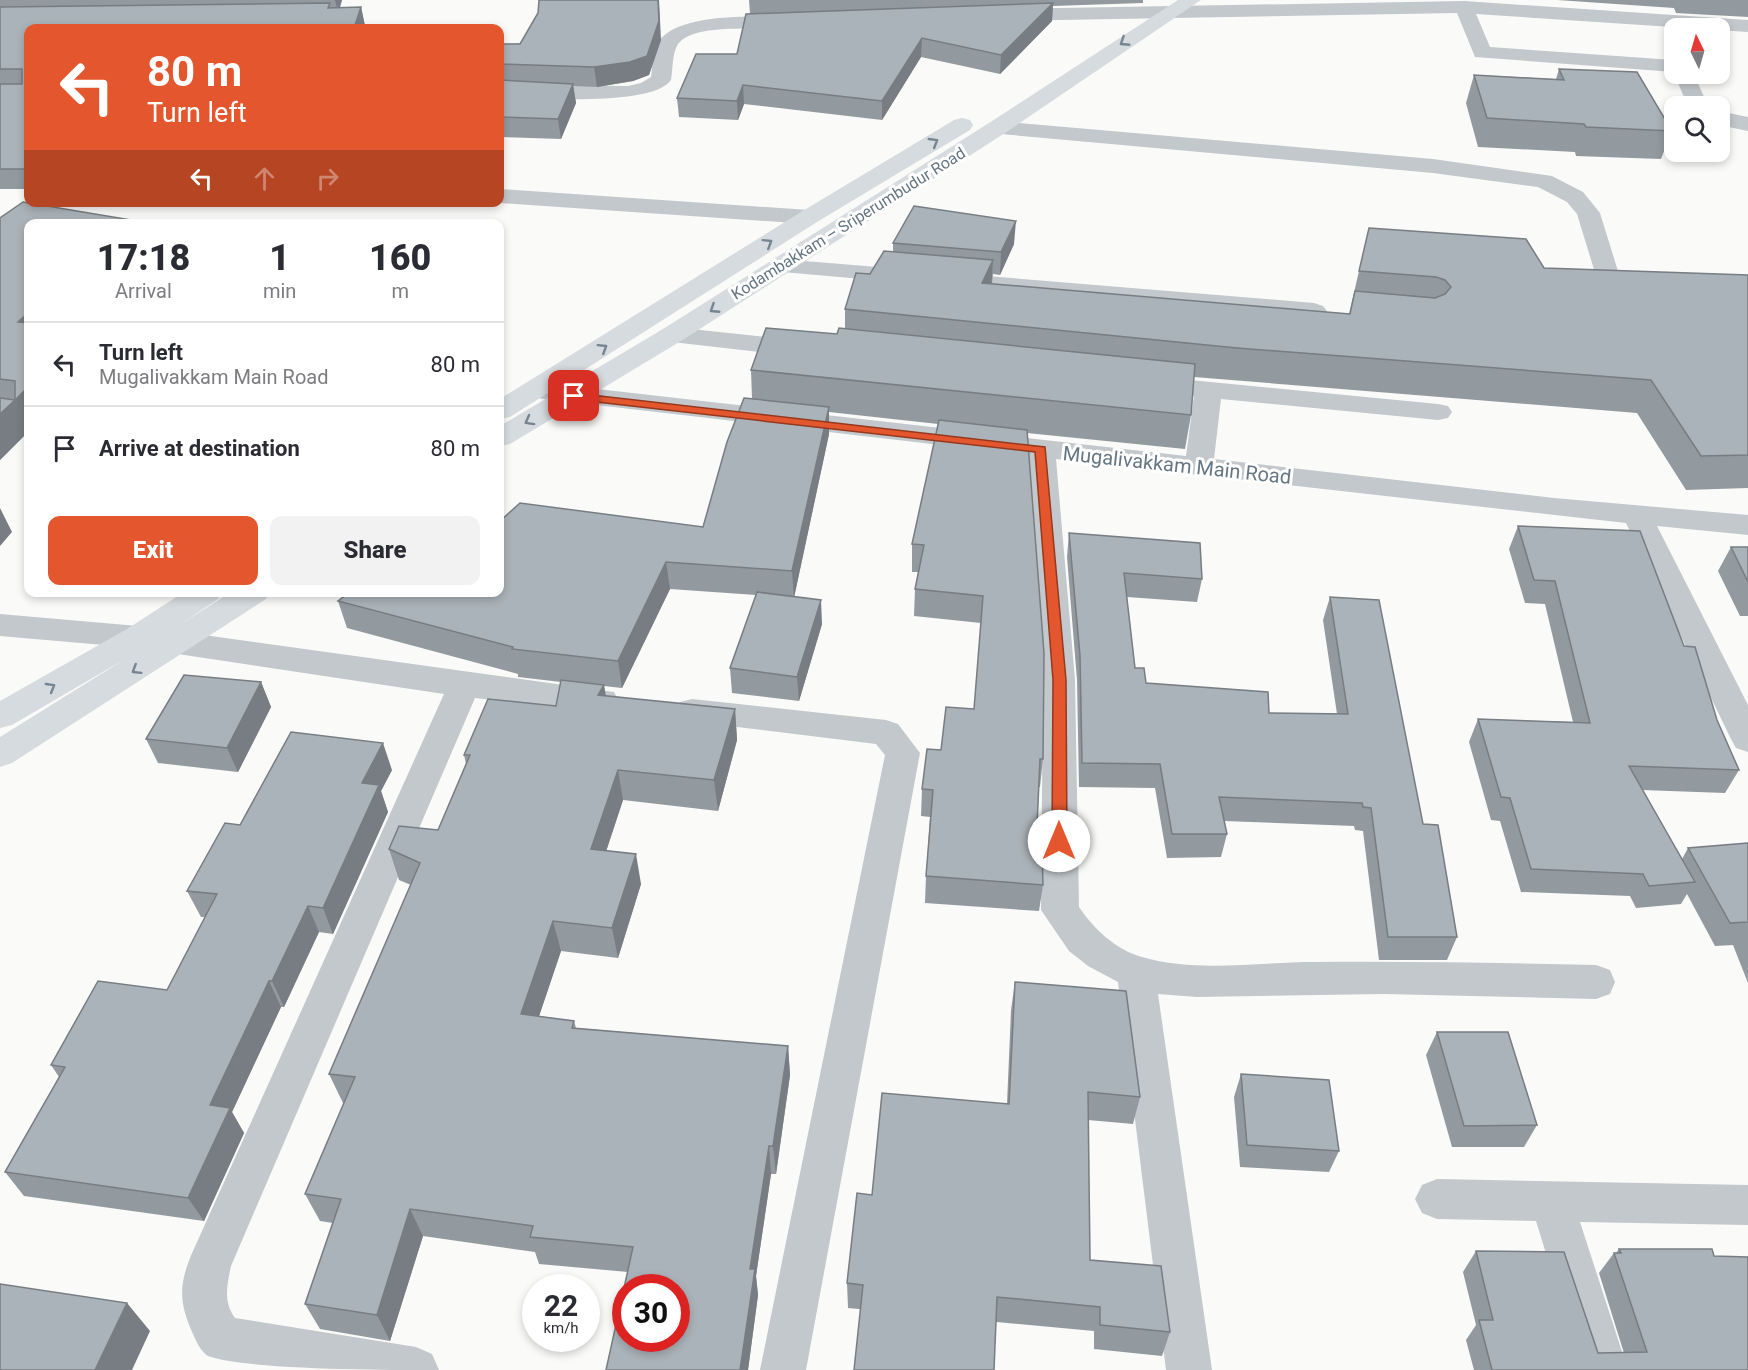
<!DOCTYPE html>
<html lang="en">
<head>
<meta charset="utf-8">
<style>
  body { margin:0; font-family:Roboto,sans-serif; background:#f2f2f3; color:#2b2b33; height:100vh; display:flex; flex-direction:column; font-size:22px; white-space:nowrap }
  * { box-sizing:border-box; margin:0 }
  p { font-size:20px; color:#7c7c81 }
  .icon { flex:none; width:33px; height:33px; fill:none; stroke:currentColor; stroke-width:2; stroke-linecap:round; stroke-linejoin:round }
  .map { position:relative; flex:1; overflow:hidden }
  .panel { position:absolute; left:24px; top:219px; width:480px; height:378px; display:flex; flex-direction:column; background:#fff; border-radius:12px; box-shadow:0 3px 9px #0003 }
  .panel>* { flex:none }
  .top-card { position:absolute; left:24px; top:24px; width:480px; height:183px; border-radius:12px; box-shadow:0 3px 9px #0003; background:#e4572e; color:#fff; overflow:hidden }
  .needle { width:39px; rotate:355deg }
  .buttons { position:absolute; left:1664px; top:18px; display:grid; gap:12px }
  .buttons a { display:grid; place-items:center; width:66px; height:66px; border-radius:12px; background:#fff; box-shadow:0 3px 9px #0003; font-size:30px }
  .speed { position:absolute; left:522px; top:1274px; display:flex; gap:12px; font-size:30px; font-weight:700; text-align:center }
  .speed>* { display:grid; place-content:center; width:78px; height:78px; border-radius:50%; background:#fff; box-shadow:0 3px 9px #0003; line-height:1 }
  .speed small { font-size:15px; font-weight:400 }
  .speed .limit { border:9px solid #d22; background:#fff; color:#111 }
  .pin { position:absolute; display:grid; place-items:center; width:51px; height:51px; color:#fff; margin:-26px; border-radius:12px; box-shadow:0 3px 9px #0006 }
  .me { position:absolute; width:66px; margin:-33px; rotate:0deg; stroke-linejoin:round; filter:drop-shadow(0 0 4px #0008) }
  .turn { display:flex; align-items:center; gap:21px; height:126px; padding:0 24px; font-size:27px }
  .turn .icon { width:78px; height:78px; stroke-width:2.5 }
  .turn b { display:block; font-size:42px; line-height:51px }
  .lanes { display:flex; align-items:center; height:57px; padding:0 24px; background:#0003; justify-content:center; gap:30px; direction:ltr }
  .lanes .off { opacity:.35 }
  .eta { display:flex; justify-content:space-evenly; align-items:center; height:102px; text-align:center }
  .eta b { font-size:36px; font-weight:800; line-height:42px }
  .button { display:flex; gap:12px; margin-top:auto; padding:12px 24px }
  .button a { flex:1; height:69px; border-radius:12px; background:#e4572e; color:#fff; font-size:24px; font-weight:800; line-height:69px; text-align:center }
  .button a+a { background:#f2f2f3; color:#2b2b33 }
  ul { padding:0; list-style:none }
  li { display:flex; align-items:center; gap:18px; height:84px; padding:0 24px; border-top:2px solid #e1e1e2 }
  li div { flex:1 }
  li b { display:block; font-size:22px }
  li em { font-style:normal }
  .map>svg:first-child { display:block }
</style>
</head>
<body>
<div class="map">
<svg width="1748" height="1370" viewBox="0 0 1748 1370">
  <rect width="100%" height="100%" fill="#fafaf8"/>
  <g fill="none" stroke-linecap="round" stroke-linejoin="round">
    <g fill="#c3c8cc" fill-rule="evenodd">
      <path d="M1464,1L1748,20V32L1476,14L1490,47L1674,60V72L1475,57L1457,13L1008,21L998,15L1008,9Z"/>
      <path d="M789,16L796,18L799,22L796,26C769,33 696,20 678,44C672,53 673,69 671,80C653,107 534,98 500,97V85L628,86L641,83L651,77C653,65 652,51 659,41C679,12 757,17 789,16Z"/>
      <path d="M1674,74H1694L1708,106H1688Z"/>
      <path d="M1719,111L1748,117V131L1719,125Z"/>
      <path d="M997,121L1433,159L1552,176L1583,192L1600,213L1622,284L1618,289L1609,292L1600,289L1577,214L1567,202L1538,187L1433,173L989,133L986,128L989,123Z"/>
      <path d="M500,189L809,210L817,212L821,217L817,222L809,224L500,203Z"/>
      <path d="M780,259L1314,303L1323,306L1327,311L1323,316L1314,319L771,271L768,266L771,261Z"/>
      <path d="M672,327L805,341L814,343L818,349L814,355L805,357L663,341L659,335L663,329Z"/>
      <path d="M1149,376L1438,404L1448,406L1452,412L1448,418L1438,420L1221,399L1214,459L1554,498L1748,515V535L1657,526L1748,705V752L1736,748L1731,739L1626,523L1056,459L1075,680L1079,907C1094,929 1116,950 1142,957C1196,973 1258,962 1314,962C1408,961 1502,963 1596,965L1610,970L1615,982L1610,994L1596,999L1384,994L1197,997L1158,994L1212,1370H1166L1118,982L1088,966L1069,951L1041,910L1043,680L1027,455L536,398L526,396L522,390L526,384L536,382L1186,456L1194,396L1139,390L1135,384L1139,378Z"/>
      <path d="M0,614L138,626L614,692L619,701L614,710L602,713L475,698L231,1266C227,1286 223,1301 235,1318L416,1347L432,1354L439,1370C390,1370 246,1370 208,1356C201,1352 196,1341 193,1334C178,1301 179,1283 193,1251L444,694L138,648L0,636Z"/>
      <path d="M692,699L886,720L898,724L920,753L806,1370H760L885,755L876,744L680,720L675,711L680,702Z"/>
      <path d="M1437,1179L1748,1185V1225L1580,1222L1628,1370H1582L1536,1221L1437,1219L1422,1213L1415,1199L1422,1185Z"/>
    </g>
    <g fill="#d6dbdf" fill-rule="evenodd">
      <path d="M1178,0H1201L1005,133L681,341L510,444L500,446V426L663,329L989,123Z"/>
      <path d="M962,118L970,120L973,125L970,130L817,222L510,417L500,419V399L801,212L954,120Z"/>
      <path d="M184,592H222L218,599L181,624L231,592H270L266,599L12,763L0,767V737L125,659L12,725L0,728V701L127,629Z"/>
    </g>
  </g>
  <g fill="#929a9f">
    <path d="M0,0H342L340,8L361,7L365,26L28,28V189H0Z"/>
    <path d="M749,0H1143V3L1053,6L1052,21L1000,74L921,57L882,120L744,104L738,120L679,117L677,98L737,54L750,14Z"/>
    <path d="M1557,0H1748V17L1676,13L1674,8Z"/>
    <path d="M661,40L649,75L633,81L597,87L573,86L576,103L561,139L500,137V44Z"/>
    <path d="M1559,69L1672,131L1661,159L1576,156L1575,152L1478,147L1466,103L1474,75L1556,79Z"/>
    <path d="M0,218L137,221L138,224H28V429L20,410L28,429V432L0,460Z"/>
    <path d="M1369,228L1544,268L1748,275V488L1686,490L1637,413L1194,377L1191,415L1185,449L1027,433L1043,759L1040,787H1039L1036,848L1043,885L1039,911L925,903L926,876L930,817L921,816L922,789L941,750L974,709L981,623L914,616L915,589L918,572H912V544L938,424L829,412V434L794,597L822,624L799,701L732,693L730,668L756,595L670,589L622,688L604,686L606,696L735,709L737,740L718,811L623,800L606,851L641,884L618,958L561,951L539,1016L574,1021L576,1028L788,1046L790,1075L776,1174H771L756,1276L758,1295L748,1370H606L628,1272L539,1264L535,1252L423,1236L390,1341L320,1329L305,1304L333,1223L320,1221L305,1194L344,1103H343L329,1074L411,885L399,880L389,849L438,830L466,764L464,755L556,706L561,682L518,677V674L347,628L338,601L703,527L752,399L751,370L837,334L845,328V309L870,274L893,252V243L1014,244L1000,275L993,274L992,284L1349,314Z"/>
    <path d="M1518,526L1684,646L1739,770L1725,793L1642,790L1682,859L1688,848L1748,843V983L1733,945L1715,946L1687,894L1681,904L1636,908L1630,896L1521,892L1500,821L1491,820L1469,742L1478,719L1573,722L1545,604L1525,603L1509,549Z"/>
    <path d="M1069,533L1202,579L1197,602L1127,597L1135,668L1146,683L1269,713L1337,714L1323,620L1330,597L1423,824L1457,937L1447,960H1379L1363,831L1355,830L1354,826L1224,821L1227,834L1221,857L1167,858L1155,788L1079,787L1077,680L1067,557Z"/>
    <path d="M1731,547H1748V616H1740L1718,571Z"/>
    <path d="M261,682L271,707L238,772L158,763L146,739Z"/>
    <path d="M392,770L381,791L388,812L333,934L319,932L284,1007H281L232,1112L244,1133L204,1221L24,1196L5,1172L59,1077L51,1065L167,990L205,917H201L187,891L240,825Z"/>
    <path d="M1015,982L1140,1097L1133,1124L1088,1120L1090,1260L1170,1332L1162,1356L1094,1349V1331L848,1308L847,1283L1007,1104L1011,1010Z"/>
    <path d="M1437,1032L1537,1125L1524,1147H1452L1426,1055Z"/>
    <path d="M1241,1074L1339,1151L1329,1172L1240,1167L1234,1097Z"/>
    <path d="M1619,1249L1714,1256L1748,1370H1474L1466,1340L1476,1325L1463,1272L1476,1251L1598,1353H1624L1599,1273L1614,1253H1616Z"/>
  </g>
  <g fill="#777d82">
    <path d="M335,0H342L338,12Z"/>
    <path d="M658,0H659L661,40L649,75L633,81L597,87L594,67Z"/>
    <path d="M1053,3L1052,21L1000,74L1001,55Z"/>
    <path d="M361,7L365,26V28H354Z"/>
    <path d="M922,38L921,57L882,120V101Z"/>
    <path d="M573,84L576,103L561,139L558,119Z"/>
    <path d="M743,85L744,104L738,120L737,101Z"/>
    <path d="M1016,221L1014,244L1000,275L1001,252Z"/>
    <path d="M993,260L991,292L982,283Z"/>
    <path d="M28,313V344L18,322Z"/>
    <path d="M28,387V429L15,400Z"/>
    <path d="M15,400L28,429V432L0,460V414Z"/>
    <path d="M829,407V434L794,598L792,571Z"/>
    <path d="M0,508L12,532L0,546Z"/>
    <path d="M666,562L670,589L622,688L618,661Z"/>
    <path d="M821,600L822,624L799,701L797,677Z"/>
    <path d="M261,682L271,707L238,772L227,748Z"/>
    <path d="M604,685L609,716L598,695Z"/>
    <path d="M735,709L737,740L718,811L714,780Z"/>
    <path d="M383,743L392,770L381,791L388,812L333,934L323,908L362,783Z"/>
    <path d="M618,770L623,800L597,879L591,849Z"/>
    <path d="M636,854L641,884L618,958L612,928Z"/>
    <path d="M308,906L319,932L284,1007L272,981Z"/>
    <path d="M553,921L561,951L530,1043L521,1014Z"/>
    <path d="M269,981L281,1007L232,1112L244,1133L204,1221L188,1198L210,1105Z"/>
    <path d="M788,1046L790,1075L776,1174L773,1146Z"/>
    <path d="M769,1146L771,1174L756,1276L758,1295L748,1370H740L750,1269Z"/>
    <path d="M410,1209L423,1236L390,1341L377,1315Z"/>
    <path d="M127,1303L150,1331L132,1370H95Z"/>
  </g>
  <g fill="#aab3b9" stroke="#777d82" stroke-width="1.5" fill-rule="evenodd">
    <path d="M539,0H658L659,21L647,56L630,62L594,67L500,64V44H520L538,13Z"/>
    <path d="M330,3L328,8L361,7L354,28H28V169H0V84H22V69H0V7Z"/>
    <path d="M1053,3L1001,55L922,38L882,101L743,85L737,101L677,98L696,54H737L746,14Z"/>
    <path d="M1559,69L1637,72L1672,131L1586,127L1584,124L1487,118L1474,75L1564,80Z"/>
    <path d="M500,80L573,84L558,119L500,117Z"/>
    <path d="M23,202L137,221L134,224H28V313L18,322L28,323V387L15,400V381L0,379V218Z"/>
    <path d="M914,206L1016,221L1001,252L893,243Z"/>
    <path d="M1369,228L1526,239L1544,268L1748,275V455L1701,456L1651,380L1237,348L845,309L856,273L870,274L884,251L993,260L982,283L1350,314L1355,291L1435,298L1445,294L1451,287L1445,280L1436,277L1359,271Z"/>
    <path d="M766,328L837,334L839,328L1195,364L1191,415L751,370Z"/>
    <path d="M0,398L15,400L0,414Z"/>
    <path d="M744,398L829,407L792,571L666,562L618,661L512,649L513,647L338,601L350,592H500V521L520,503L703,527L727,442Z"/>
    <path d="M939,420L1027,430L1044,653L1043,759H1040L1036,848H1042L1043,885L926,876L933,790L922,789L927,749L941,750L946,707L974,709L983,596L915,589L924,545L912,544Z"/>
    <path d="M1518,526L1640,531L1684,646L1695,647L1717,720L1739,770L1629,766L1695,882L1649,886L1643,874L1531,869L1510,798L1501,797L1478,719L1590,723L1555,581L1534,580Z"/>
    <path d="M1069,533L1200,543L1202,579L1124,573L1135,668H1144L1146,683L1268,692L1269,713L1348,714L1330,597L1379,600L1423,824L1438,825L1457,937H1388L1371,808L1363,807L1362,803L1219,797L1227,834H1172L1160,764L1082,763L1080,656Z"/>
    <path d="M1731,547H1748V582Z"/>
    <path d="M757,592L821,600L797,677L730,668Z"/>
    <path d="M184,675L261,682L227,748L146,739Z"/>
    <path d="M561,680L604,685L598,695L735,709L714,780L618,770L591,849L636,854L612,928L553,921L521,1014L574,1021L572,1028L788,1046L773,1146H769L750,1269H755L740,1370H606L633,1247L530,1237L533,1226L410,1209L377,1315L305,1304L341,1199L305,1194L355,1077L329,1074L420,863L389,849L399,826L438,830L470,755H464L488,699L556,706ZM626,1287H676V1338H626Z"/>
    <path d="M291,732L383,743L362,783L379,785L323,908L308,906L272,981H269L210,1105L230,1108L188,1198L5,1172L65,1067L51,1065L98,981L167,990L217,894L187,891L225,823L240,825Z"/>
    <path d="M1748,843V922L1730,923L1688,848Z"/>
    <path d="M1015,982L1126,991L1140,1097L1088,1092L1090,1260L1161,1266L1170,1332L1100,1325V1307L997,1297L994,1370H854L863,1285L847,1283L857,1193L872,1195L882,1093L1009,1104Z"/>
    <path d="M1437,1032H1508L1537,1125L1464,1126Z"/>
    <path d="M1241,1074L1329,1080L1339,1151L1247,1145Z"/>
    <path d="M1619,1249H1712L1714,1256L1748,1257V1370H1492L1479,1320H1493L1476,1251L1564,1252L1598,1353L1647,1352L1614,1253H1621Z"/>
    <path d="M0,1284L127,1303L95,1370H0Z"/>
  </g>
  <defs><path id="oneway-chevron" d="M-2-3.5L2.5 0L-2 3.5" fill="none" stroke-width="1.6" stroke-linecap="round" stroke-linejoin="round" transform="scale(1.5)"/></defs>
  <g stroke="#768591">
    <use href="#oneway-chevron" transform="translate(1124 42) rotate(147)"/>
    <use href="#oneway-chevron" transform="translate(934 142) rotate(-31)"/>
    <use href="#oneway-chevron" transform="translate(768 243) rotate(-32)"/>
    <use href="#oneway-chevron" transform="translate(714 309) rotate(147)"/>
    <use href="#oneway-chevron" transform="translate(603 348) rotate(-32)"/>
    <use href="#oneway-chevron" transform="translate(529 421) rotate(151)"/>
    <use href="#oneway-chevron" transform="translate(136 670) rotate(148)"/>
    <use href="#oneway-chevron" transform="translate(51 687) rotate(-30)"/>
  </g>
  <path fill="#e4572e" stroke="#94391e" stroke-width="1.5" d="M574,393L1045,447L1066,680L1067,841L1065,845L1059,847L1052,841L1053,680L1035,452L570,399L568,396Z"/>
  <g text-anchor="middle" stroke-width="6" stroke-linejoin="round" paint-order="stroke">
    <g font-size="16" fill="#657683" stroke="#fff">
      <text transform="translate(848 223) rotate(-32)" y="6">Kodambakkam – Sriperumbudur Road</text>
    </g>
    <g font-size="20" fill="#657683" stroke="#fff">
      <text transform="translate(1177 465) rotate(6)" y="7">Mugalivakkam Main Road</text>
    </g>
  </g>
</svg>
<div class="buttons">
<a><svg class="needle" viewBox="-14 -14 28 28"><path d="M0-13l5 13h-10z" fill="#e53935"/><path d="M0 13l5-13h-10z" fill="#7c7c81"/></svg></a>
<a><svg class="icon" aria-label="search" viewBox="0 0 24 24"><circle cx="10" cy="10" r="6"/><path d="M15 15l6 6"/></svg></a>
</div>
<div class="speed"><div>22<small>km/h</small></div><div class="limit">30</div></div>
<div class="pin" style="left:574px;top:396px;background:#d93025"><svg class="icon" aria-label="arrive" viewBox="0 0 24 24"><path d="M6 21V4h12l-3 4 3 4H6"/></svg></div>
<svg class="me" style="left:1059px;top:841px" viewBox="-20 -20 40 40"><circle r="19" fill="#fff"/><path d="M0-13L10 11 0 6-10 11z" fill="#e4572e"/></svg>
<div class="top-card">
<div class="turn"><svg class="icon" aria-label="left" viewBox="0 0 24 24"><path d="M17 20v-9H6M10 6l-5 5 5 5"/></svg><div><b>80 m</b>Turn left</div></div>
<div class="lanes"><svg class="icon" aria-label="left" viewBox="0 0 24 24"><path d="M17 20v-9H6M10 6l-5 5 5 5"/></svg><svg class="icon off" aria-label="ahead" viewBox="0 0 24 24"><path d="M12 20V5M6 11l6-6 6 6"/></svg><svg class="icon off" aria-label="right" viewBox="0 0 24 24"><path d="M7 20v-9h11M14 6l5 5-5 5"/></svg></div>
</div>
<section class="panel">
<div class="eta">
<div><b>17:18</b><p>Arrival</p></div>
<div><b>1</b><p>min</p></div>
<div><b>160</b><p>m</p></div>
</div>
<ul>
<li><svg class="icon" aria-label="left" viewBox="0 0 24 24"><path d="M17 20v-9H6M10 6l-5 5 5 5"/></svg><div><b>Turn left</b><p>Mugalivakkam Main Road</p></div><em>80 m</em></li>
<li><svg class="icon" aria-label="arrive" viewBox="0 0 24 24"><path d="M6 21V4h12l-3 4 3 4H6"/></svg><div><b>Arrive at destination</b></div><em>80 m</em></li>
</ul>
<div class="button"><a>Exit</a><a>Share</a></div>
</section>
</div>
</body>
</html>
